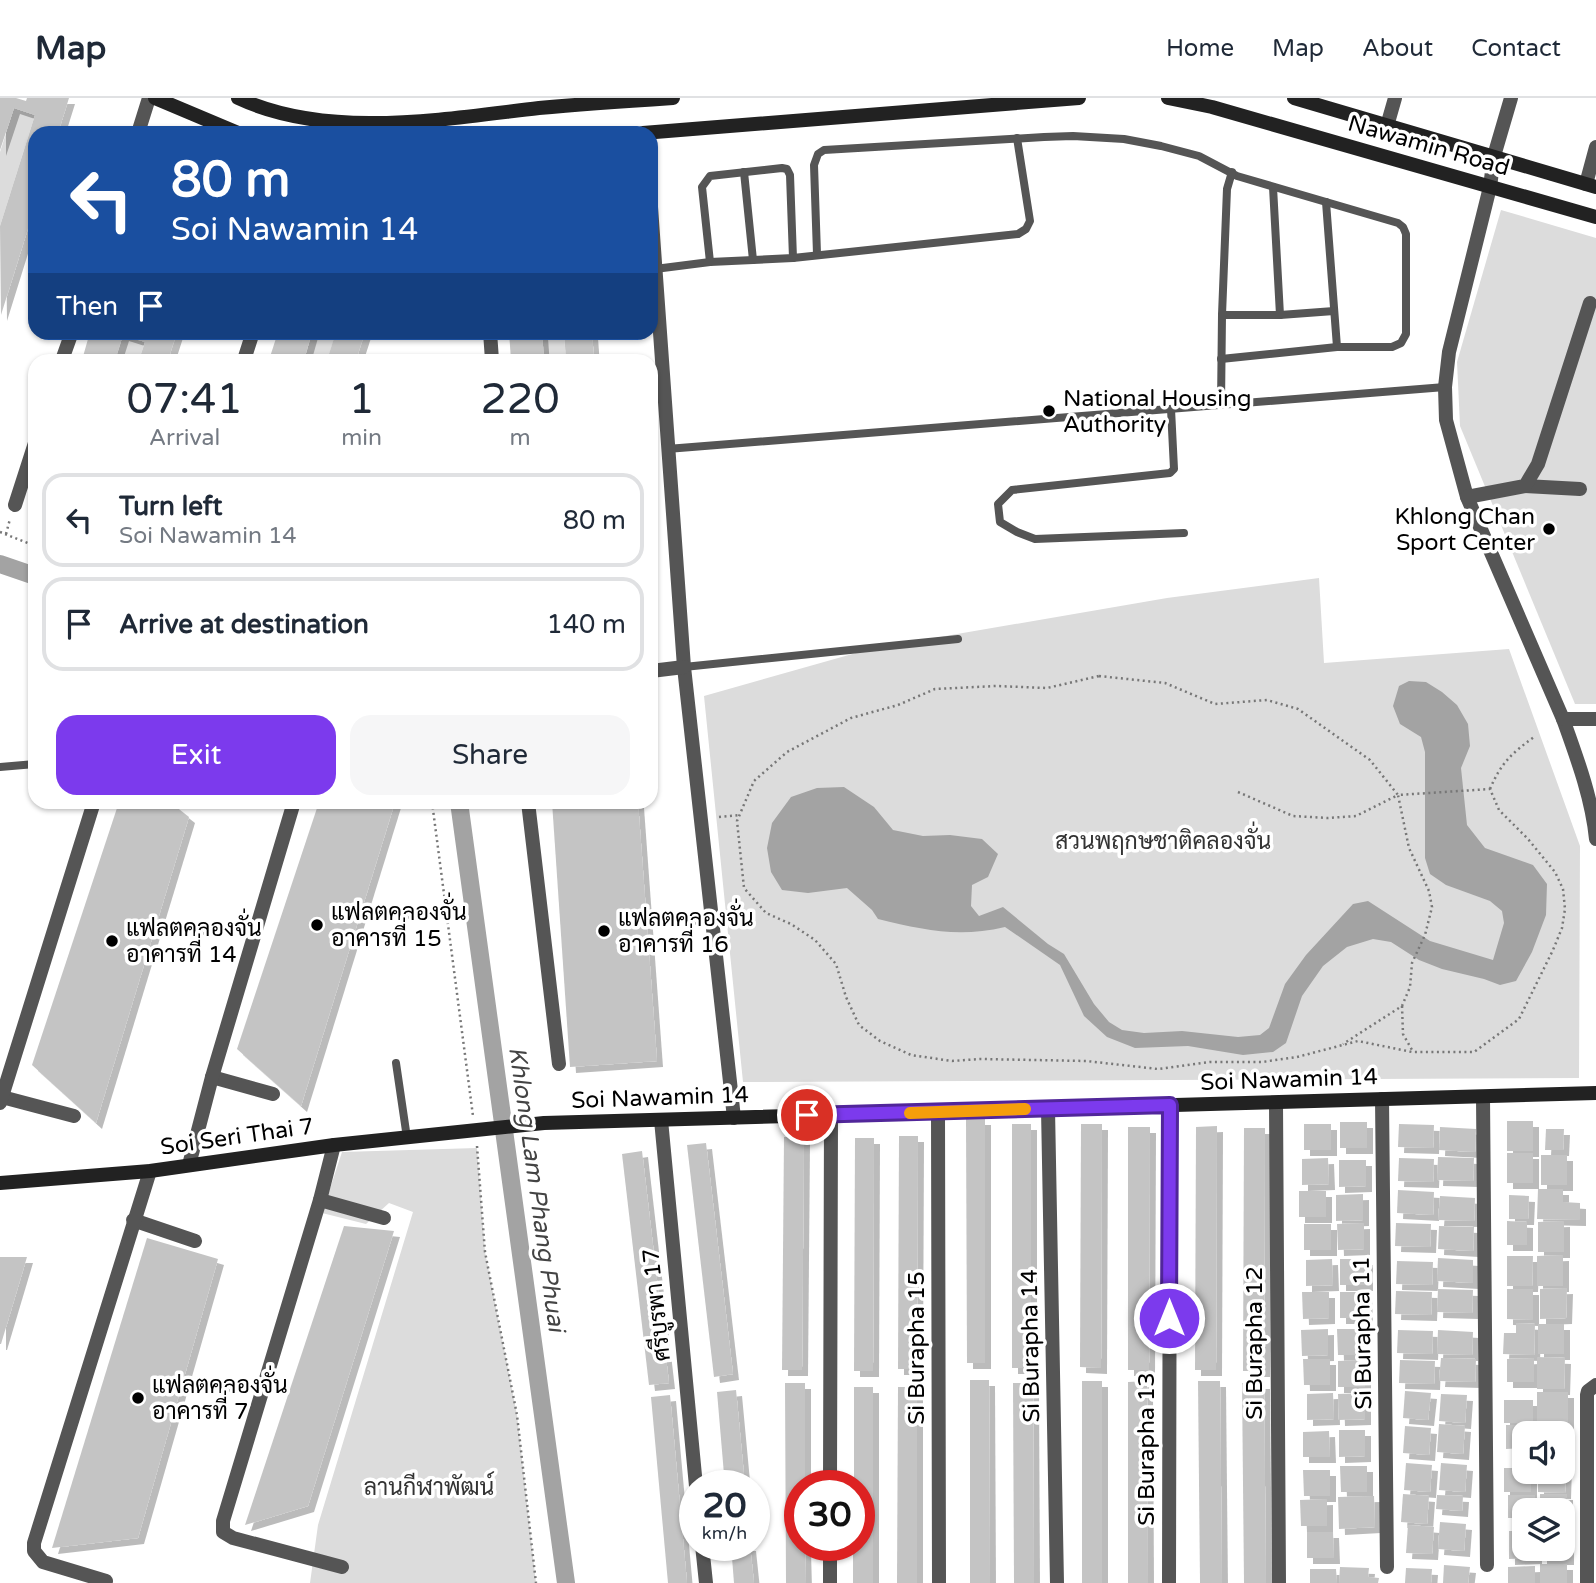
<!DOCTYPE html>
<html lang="en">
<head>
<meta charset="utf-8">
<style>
  body { margin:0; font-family:"Varela Round",Sarabun,sans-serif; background:#f6f6f7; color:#1f2937; height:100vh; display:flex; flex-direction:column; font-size:26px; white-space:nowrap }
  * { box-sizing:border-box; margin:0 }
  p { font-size:23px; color:#747a83 }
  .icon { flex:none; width:38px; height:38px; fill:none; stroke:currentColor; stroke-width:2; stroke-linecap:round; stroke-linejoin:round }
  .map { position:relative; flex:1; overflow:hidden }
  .details { position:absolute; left:28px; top:256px; width:630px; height:455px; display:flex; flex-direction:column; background:#fff; border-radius:21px; box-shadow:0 2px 5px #0004 }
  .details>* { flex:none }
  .top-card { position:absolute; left:28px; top:28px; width:630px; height:214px; border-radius:21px; box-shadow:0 2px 5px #0004; background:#1a4fa0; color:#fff; overflow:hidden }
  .tools { position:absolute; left:1512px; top:1323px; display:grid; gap:14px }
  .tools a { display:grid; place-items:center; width:63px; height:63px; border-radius:14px; background:#fff; box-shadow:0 2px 5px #0004; font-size:35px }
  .speed { position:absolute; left:679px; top:1372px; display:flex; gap:14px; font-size:35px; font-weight:700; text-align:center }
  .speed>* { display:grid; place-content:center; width:91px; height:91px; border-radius:50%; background:#fff; box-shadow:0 2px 5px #0004; line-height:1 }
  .speed small { font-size:18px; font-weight:400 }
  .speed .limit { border:10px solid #d22; background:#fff; color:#111 }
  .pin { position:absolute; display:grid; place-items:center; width:60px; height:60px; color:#fff; margin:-30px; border:4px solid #fff; border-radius:50%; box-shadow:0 2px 7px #0007 }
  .me { position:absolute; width:77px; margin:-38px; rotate:0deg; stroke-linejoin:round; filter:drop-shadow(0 0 5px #0008) }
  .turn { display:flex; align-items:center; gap:24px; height:147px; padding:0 28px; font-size:32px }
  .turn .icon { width:91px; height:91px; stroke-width:2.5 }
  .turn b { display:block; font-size:49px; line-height:60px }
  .then { display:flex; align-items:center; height:66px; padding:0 28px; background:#0003; gap:14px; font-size:26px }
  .eta { display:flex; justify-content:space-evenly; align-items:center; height:119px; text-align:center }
  .eta b { font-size:42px; font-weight:600; line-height:49px }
  .action { display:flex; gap:14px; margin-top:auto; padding:14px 28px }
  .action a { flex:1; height:80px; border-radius:21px; background:#7c3aed; color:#fff; font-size:28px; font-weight:600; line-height:80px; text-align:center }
  .action a+a { background:#f6f6f7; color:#1f2937 }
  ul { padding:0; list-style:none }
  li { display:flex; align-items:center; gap:21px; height:94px; margin:0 14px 10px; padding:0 14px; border:4px solid #e0e1e3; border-radius:21px }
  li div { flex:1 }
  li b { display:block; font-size:26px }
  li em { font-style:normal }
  header { display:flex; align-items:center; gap:42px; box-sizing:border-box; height:98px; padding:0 35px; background:#fff; border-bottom:2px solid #e0e1e3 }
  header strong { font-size:33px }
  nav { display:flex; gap:38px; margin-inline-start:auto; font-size:24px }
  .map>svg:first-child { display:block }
</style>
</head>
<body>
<header>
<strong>Map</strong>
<nav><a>Home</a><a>Map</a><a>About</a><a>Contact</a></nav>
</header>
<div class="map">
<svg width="1596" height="1485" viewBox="0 0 1596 1485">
  <defs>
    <filter id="shadow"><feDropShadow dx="6" dy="6" stdDeviation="0" flood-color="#0004"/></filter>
  </defs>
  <rect width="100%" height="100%" fill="#fff"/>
  <g fill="#dcdcdc">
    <path d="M14,10L35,17L0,128V54Z"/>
    <path d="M1501,112L1596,140V606H1575L1460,328L1457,264Z"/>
    <path d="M312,235H336L327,262H304Z"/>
    <path d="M542,235H564L566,262H544Z"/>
    <path d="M123,237L145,244L139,262H115Z"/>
    <path d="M1319,480L1324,565L1509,551L1580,748L1579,980L743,984L704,598L870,551L1167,500Z"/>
    <path d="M477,1050L485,1154L517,1317L536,1485H310L318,1427L413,1114L389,1105L366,1126L322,1115L342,1054Z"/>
  </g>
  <path fill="#a3a3a3" d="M1409,583L1426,584L1442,594L1457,607L1468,626L1470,648L1461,670L1467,727L1485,750L1533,767L1547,786L1546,817L1532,854L1516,883L1500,887L1484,881L1442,871L1419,862L1391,844L1373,841L1347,849L1323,868L1302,898L1286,945L1273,954L1243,957L1188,948L1135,950L1107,939L1084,918L1060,867L1005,829C958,840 924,832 878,821L872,812L847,790L808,795L782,792L771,774L767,750L772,725L791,699L817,690L844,689L874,709L893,732L923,738L950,737L982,741L998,756L988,779L972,787L971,808L979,818L1003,809L1048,846L1064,856L1094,906L1109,924L1122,932L1144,935L1182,933L1238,939L1260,937L1269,930L1285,886L1306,857L1353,806L1368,803L1430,843L1493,862L1504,825L1502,813L1490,803L1446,787L1430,776L1425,760V654L1421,639L1400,626L1393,608L1399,588Z"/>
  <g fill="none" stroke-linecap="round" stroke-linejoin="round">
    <g stroke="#a3a3a3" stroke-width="18">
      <path d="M0,466L35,478"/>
      <path d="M459,704L566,1485"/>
    </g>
  </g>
  <g fill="#c4c4c4" filter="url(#shadow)">
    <path d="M0,0H16L26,3L27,0H69L58,35H35V108L1,217L0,128L35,17L14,10L0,52Z"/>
    <path d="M90,234L148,236L177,234L168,262H139L145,244L123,237L115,262H82Z"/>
    <path d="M278,234H312L304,262H269Z"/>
    <path d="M336,234H365L356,262H327Z"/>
    <path d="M509,234H542L544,262H511Z"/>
    <path d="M564,234H592L594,262H566Z"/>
    <path d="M119,704H170L189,719L96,1025L32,967Z"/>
    <path d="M319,704H395L301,1008L237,951Z"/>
    <path d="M552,704H638L657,963L570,969Z"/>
    <path d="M966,1021H985V1265H967Z"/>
    <rect x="1507" y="1023" width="26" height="30"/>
    <rect x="1340" y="1024" width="27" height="26"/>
    <rect x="1012" y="1026" width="19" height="244"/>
    <path d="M1081,1026H1102L1101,1270L1080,1269Z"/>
    <rect x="1304" y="1026" width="27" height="26"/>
    <path d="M1399,1026L1434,1027L1433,1050L1398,1049Z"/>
    <path d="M1217,1028L1216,1272H1195L1196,1029Z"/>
    <path d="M1128,1029H1150L1149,1272H1128Z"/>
    <path d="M1440,1029L1476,1031L1475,1054L1439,1052Z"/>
    <path d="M1244,1030H1265L1264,1273H1243Z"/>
    <path d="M1546,1031H1564L1563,1052H1545Z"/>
    <path d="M899,1038H918L917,1271H898Z"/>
    <path d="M784,1039H804L802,1272H782Z"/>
    <path d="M855,1040H874L873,1273H854Z"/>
    <path d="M706,1045L733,1276L714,1279L687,1047Z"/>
    <path d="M642,1053L669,1285L649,1287L622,1056Z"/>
    <rect x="1507" y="1055" width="26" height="30"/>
    <rect x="1541" y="1057" width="26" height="30"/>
    <path d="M1438,1059L1474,1060L1473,1083L1437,1082Z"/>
    <path d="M1328,1060L1329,1086L1302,1087V1061Z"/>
    <path d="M1399,1060L1434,1061L1433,1084L1398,1083Z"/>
    <path d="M1339,1062H1366V1088L1339,1089Z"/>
    <path d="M1538,1091H1563V1104L1580,1105V1122L1537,1121Z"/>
    <path d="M1398,1092L1434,1094L1433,1117L1397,1115Z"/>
    <rect x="1299" y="1093" width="27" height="26"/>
    <path d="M1363,1096V1122L1336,1123V1097Z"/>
    <path d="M1509,1097L1529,1098L1528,1121H1509Z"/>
    <path d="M1440,1098L1475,1100L1474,1123L1438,1122Z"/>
    <path d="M1507,1123L1527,1124V1147H1507Z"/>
    <path d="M1564,1123V1154H1538V1124Z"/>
    <path d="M1364,1125V1151L1338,1152L1337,1126Z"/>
    <path d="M1396,1125L1431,1126L1430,1149L1395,1148Z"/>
    <rect x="1304" y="1126" width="27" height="26"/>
    <path d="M344,1128L394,1133L308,1408L245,1427Z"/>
    <path d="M1439,1128L1474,1129L1473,1153L1438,1151Z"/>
    <path d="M147,1140L218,1161L138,1440L52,1450Z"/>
    <path d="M1563,1157V1188H1537V1158Z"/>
    <path d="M1507,1158H1533L1532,1188H1507Z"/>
    <path d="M0,1159H27L1,1246H0Z"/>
    <path d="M1438,1160L1473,1162V1185L1437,1183Z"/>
    <path d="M1332,1161L1333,1187L1306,1188V1162Z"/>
    <rect x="1340" y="1161" width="27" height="26"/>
    <path d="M1397,1163L1433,1164L1432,1187L1396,1186Z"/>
    <path d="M1567,1190L1566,1220L1540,1221V1191Z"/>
    <path d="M1438,1191L1473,1192L1472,1215L1437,1214Z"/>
    <path d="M1507,1191H1533V1222L1507,1221Z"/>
    <path d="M1396,1193L1432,1194L1431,1217L1395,1216Z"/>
    <path d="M1302,1194H1329V1220L1303,1221Z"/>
    <path d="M1340,1194H1366L1367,1220H1340Z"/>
    <path d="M1516,1225L1535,1226L1534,1257L1503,1256L1504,1235H1516Z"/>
    <rect x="1538" y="1226" width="26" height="30"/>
    <path d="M1328,1231V1257L1302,1258L1301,1232Z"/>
    <path d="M1337,1231H1364V1257H1338Z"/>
    <path d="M1398,1232L1433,1233L1432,1256L1397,1255Z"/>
    <path d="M1438,1232L1473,1234L1472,1257L1437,1256Z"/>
    <path d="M1537,1259L1565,1260L1564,1291H1537Z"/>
    <path d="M1441,1260L1476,1261L1475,1284L1439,1283Z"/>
    <path d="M1534,1260V1284H1507V1261Z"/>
    <path d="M1303,1261H1330V1287H1304Z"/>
    <path d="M1365,1262V1289H1338V1263Z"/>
    <path d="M1400,1262L1435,1263L1434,1286L1399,1285Z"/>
    <path d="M970,1282H989L990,1485H970Z"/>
    <rect x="1082" y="1283" width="20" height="202"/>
    <path d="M1147,1283L1148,1485H1128V1284Z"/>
    <path d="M1198,1283H1220L1222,1485H1200Z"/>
    <path d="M785,1285H805V1388H800V1447H805L806,1485H786Z"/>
    <path d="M1013,1285H1033L1034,1485H1014Z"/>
    <path d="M1242,1285H1264L1266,1485H1244Z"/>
    <path d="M854,1289H873V1485H853V1447H859V1388H854Z"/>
    <path d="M898,1289H917V1485H897Z"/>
    <path d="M736,1292L745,1388H725L717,1294Z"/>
    <path d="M1405,1293L1431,1295L1428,1322L1403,1320Z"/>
    <rect x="1537" y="1294" width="31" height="32"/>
    <path d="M1333,1295L1334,1321L1307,1322V1296Z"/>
    <path d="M1365,1295V1321L1339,1322L1338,1296Z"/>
    <path d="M1441,1296L1467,1297L1465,1325L1439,1323Z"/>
    <path d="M670,1297L687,1485H668L651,1299Z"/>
    <rect x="1504" y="1302" width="29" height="23"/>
    <path d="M1439,1326L1465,1328L1463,1356L1437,1354Z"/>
    <path d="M1506,1327H1533V1335H1524V1350L1506,1351Z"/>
    <path d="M1405,1328L1431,1330L1429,1357L1403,1355Z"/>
    <path d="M1537,1328H1567V1351H1563V1335H1537Z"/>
    <path d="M1339,1332H1365V1358L1339,1359Z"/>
    <path d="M1329,1333L1330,1359H1303V1334Z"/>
    <path d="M1563,1363H1566L1565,1395L1538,1394V1374H1563Z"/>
    <path d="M1406,1365L1432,1367L1430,1394L1404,1392Z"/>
    <path d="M1441,1365L1467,1367L1465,1394L1439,1392Z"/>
    <path d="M1340,1368H1367V1394H1341Z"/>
    <path d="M1504,1370H1524V1374H1531V1394H1504Z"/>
    <path d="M1303,1372H1330V1398H1304Z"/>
    <path d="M1403,1396L1429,1398L1427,1426L1401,1424Z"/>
    <path d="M1540,1396H1567V1419H1563V1412H1540Z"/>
    <path d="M1437,1397L1463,1398L1462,1413L1436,1411Z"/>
    <path d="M1508,1397H1535V1412H1524V1420H1508Z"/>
    <path d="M1374,1398L1375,1429L1339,1431L1338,1399Z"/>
    <path d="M1327,1401V1428H1301L1300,1402Z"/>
    <path d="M1440,1424L1466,1426L1464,1453L1438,1451Z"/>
    <path d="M1408,1427L1434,1429L1432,1456L1406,1455Z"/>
    <path d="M1509,1433H1524V1451H1536V1460L1509,1461Z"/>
    <path d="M1563,1433H1568V1461H1541V1451H1563Z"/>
    <path d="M1307,1434H1333L1334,1460H1307Z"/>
    <path d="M731,1447H750L754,1485H734Z"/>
    <rect x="1540" y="1466" width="27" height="19"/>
    <path d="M1444,1467L1470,1469L1468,1485H1443Z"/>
    <path d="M1535,1468V1485H1508V1469Z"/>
    <path d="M1340,1469L1369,1470L1368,1479L1379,1480L1378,1485H1339Z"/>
    <path d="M1406,1470L1432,1471L1431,1485H1405Z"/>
    <path d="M1310,1471H1336L1337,1485H1310Z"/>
  </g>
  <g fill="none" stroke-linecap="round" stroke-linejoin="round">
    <g stroke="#777" stroke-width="2.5" stroke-dasharray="2 3.5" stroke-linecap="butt">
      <path d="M0,434L35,448"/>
      <path d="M6,436L10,421"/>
      <path d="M1099,578L1165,585L1215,606L1267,602L1298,611L1370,662L1398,697L1490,691L1499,712L1528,741L1555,774L1563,791L1565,811L1562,830L1553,852L1519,921L1474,954H1412L1358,943L1297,959L1262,964H1210L1158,971L1086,963L981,961L952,963L911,957L880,943L859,927L846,899L836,866L815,842L791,826L766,815L744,790L737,723L754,683L787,654L851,620L898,607L935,591L996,588L1047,590Z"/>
      <path d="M1490,691C1501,665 1512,655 1534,639"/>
      <path d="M1238,694L1293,718L1328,720L1356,718L1398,697L1409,750L1429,793L1432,809L1425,837L1412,865L1410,889L1402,908L1343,946"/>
      <path d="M432,704L473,1018"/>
      <path d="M719,719L740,717"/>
      <path d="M1402,908L1403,936L1412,952"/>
      <path d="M477,1048L485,1154L517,1317L536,1485"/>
    </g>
    <g stroke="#555" stroke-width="8">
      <path d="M744,74L753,162"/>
      <path d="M1273,89L1280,217"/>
      <path d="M1326,104L1337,249"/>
      <path d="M817,156L814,67L818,56L824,52L1044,39L1073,38L1124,41L1161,48L1199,58L1237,78L1398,125L1403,129L1406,136V236L1401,245L1392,249H1337L1221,261"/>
      <path d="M710,164L702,89L710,78L782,70L787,71L790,77L793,160"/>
      <path d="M655,171L710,164L793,160L1018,136L1026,131L1030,123L1017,40"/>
      <path d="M1222,217H1280L1334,213"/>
      <path d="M1221,307L1222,217L1227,91L1232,74"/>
      <path d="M1171,311L1174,371L1170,375L1012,392L998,406L1000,424L1017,434L1035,441L1184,435"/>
      <path d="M667,351L1445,289"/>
      <path d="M684,569L958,541"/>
      <path d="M0,669L35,666"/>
      <path d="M396,965L407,1040"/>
    </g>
    <g stroke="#555" stroke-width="14">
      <path d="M1511,0L1494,58L1490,89L1449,254L1445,289L1446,322L1467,399L1563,621C1577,660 1592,700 1596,741"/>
      <path d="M1387,28L1395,0"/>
      <path d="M138,35L149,0"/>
      <path d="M1586,86L1596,49"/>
      <path d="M651,109L684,569L734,1020"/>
      <path d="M490,234L492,262"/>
      <path d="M62,262L72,234"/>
      <path d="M244,262L253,234"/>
      <path d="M1525,388L1580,391"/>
      <path d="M1467,399L1525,388L1538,366L1590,205"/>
      <path d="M15,407L35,345"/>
      <path d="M651,573L684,569"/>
      <path d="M1563,621H1596"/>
      <path d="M528,704L559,966"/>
      <path d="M212,979L273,996"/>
      <path d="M2,999L74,1018"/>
      <path d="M1483,999L1487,1467"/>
      <path d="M1382,1001L1387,1469"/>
      <path d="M0,1005L94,704"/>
      <path d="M1276,1005L1279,1485"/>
      <path d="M1048,1011L1057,1485"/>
      <path d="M938,1014L939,1485"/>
      <path d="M661,1022L696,1388"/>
      <path d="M334,1047L320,1102L223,1423V1434L233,1440L342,1469"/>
      <path d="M189,1067L212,979L294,704"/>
      <path d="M320,1102L384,1120"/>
      <path d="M133,1122L195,1143"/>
      <path d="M830,1388L831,1017"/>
      <path d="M702,1447L706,1485"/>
      <path d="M106,1483L43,1464L34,1453V1445L150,1073"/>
      <path d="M830,1485V1447"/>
      <path d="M1169,1485L1170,1007"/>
      <path d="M1587,1485V1297L1588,1293L1596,1287"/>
    </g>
    <g stroke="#222" stroke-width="14">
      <path d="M155,0L238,35"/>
      <path d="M238,0C328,42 444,21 539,10C584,6 628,3 673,0"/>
      <path d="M1168,0L1212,9L1596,119"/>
      <path d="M1294,0L1596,89"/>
      <path d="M643,35L1079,0"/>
      <path d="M0,1085L150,1073L334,1047L544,1025L1596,995"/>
    </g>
  </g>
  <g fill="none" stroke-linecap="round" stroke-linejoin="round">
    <g stroke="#51269a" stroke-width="18">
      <path id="route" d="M807,1017L1170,1007L1169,1220"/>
    </g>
    <use href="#route" stroke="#7c3aed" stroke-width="12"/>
    <path stroke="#f59e0b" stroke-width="12" d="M910,1015L1025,1011"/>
  </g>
  <g fill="#000" stroke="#fff" stroke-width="2.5">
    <circle cx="1049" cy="313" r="7"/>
    <circle cx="1549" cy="431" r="7"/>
    <circle cx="317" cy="827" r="7"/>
    <circle cx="604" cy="833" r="7"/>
    <circle cx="112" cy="843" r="7"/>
    <circle cx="138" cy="1300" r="7"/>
  </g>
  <g text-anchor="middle" stroke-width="7" stroke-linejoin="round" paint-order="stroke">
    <g font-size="23" fill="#000" stroke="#fff">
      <text transform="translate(1429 47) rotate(16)" y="8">Nawamin Road</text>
      <text transform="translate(1289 981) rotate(-2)" y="8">Soi Nawamin 14</text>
      <text transform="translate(660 999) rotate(-2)" y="8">Soi Nawamin 14</text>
      <text transform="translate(237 1038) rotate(-8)" y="8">Soi Seri Thai 7</text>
      <text transform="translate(656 1207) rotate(-96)" y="8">ศรีบูรพา 17</text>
      <text transform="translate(1362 1235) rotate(-91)" y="8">Si Burapha 11</text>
      <text transform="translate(1254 1245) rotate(-90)" y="8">Si Burapha 12</text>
      <text transform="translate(1030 1248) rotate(-91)" y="8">Si Burapha 14</text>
      <text transform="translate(916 1250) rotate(-90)" y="8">Si Burapha 15</text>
      <text transform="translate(1146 1351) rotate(-90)" y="8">Si Burapha 13</text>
    </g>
    <g font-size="23" fill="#000" stroke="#fff" text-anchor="start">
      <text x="1063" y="308">National Housing<tspan x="1063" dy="26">Authority</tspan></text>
      <text x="1535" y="426" text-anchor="end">Khlong Chan<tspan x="1535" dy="26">Sport Center</tspan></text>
      <text x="331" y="822">แฟลตคลองจั่น<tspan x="331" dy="26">อาคารที่ 15</tspan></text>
      <text x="618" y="828">แฟลตคลองจั่น<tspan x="618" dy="26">อาคารที่ 16</tspan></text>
      <text x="126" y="838">แฟลตคลองจั่น<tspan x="126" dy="26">อาคารที่ 14</tspan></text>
      <text x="152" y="1295">แฟลตคลองจั่น<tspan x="152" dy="26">อาคารที่ 7</tspan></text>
    </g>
    <g font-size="23" fill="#333" stroke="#fff">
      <text x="1163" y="751">สวนพฤกษชาติคลองจั่น</text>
      <text x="429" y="1397">ลานกีฬาพัฒน์</text>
    </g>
    <g font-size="24" font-style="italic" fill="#444" stroke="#fff">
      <text transform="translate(537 1091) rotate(82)" y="8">Khlong Lam Phang Phuai</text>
    </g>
  </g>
</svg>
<div class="tools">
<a><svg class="icon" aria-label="sound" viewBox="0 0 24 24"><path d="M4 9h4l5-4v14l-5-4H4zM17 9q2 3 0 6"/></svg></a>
<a><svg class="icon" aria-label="layers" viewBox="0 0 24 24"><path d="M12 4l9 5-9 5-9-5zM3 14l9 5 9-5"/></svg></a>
</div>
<div class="speed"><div>20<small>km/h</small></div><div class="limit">30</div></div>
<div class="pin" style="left:807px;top:1017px;background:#d93025"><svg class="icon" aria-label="arrive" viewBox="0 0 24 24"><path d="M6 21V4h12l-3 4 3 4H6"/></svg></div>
<svg class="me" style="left:1169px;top:1220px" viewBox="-20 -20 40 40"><circle r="17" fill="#7c3aed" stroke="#fff" stroke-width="3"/><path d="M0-11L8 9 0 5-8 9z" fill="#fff"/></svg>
<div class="top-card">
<div class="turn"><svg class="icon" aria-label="left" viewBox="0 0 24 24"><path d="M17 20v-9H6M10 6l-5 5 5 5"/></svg><div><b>80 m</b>Soi Nawamin 14</div></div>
<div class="then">Then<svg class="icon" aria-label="arrive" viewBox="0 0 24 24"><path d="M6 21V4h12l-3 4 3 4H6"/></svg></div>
</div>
<section class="details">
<div class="eta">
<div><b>07:41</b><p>Arrival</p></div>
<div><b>1</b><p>min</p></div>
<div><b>220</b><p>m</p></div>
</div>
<ul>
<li><svg class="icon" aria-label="left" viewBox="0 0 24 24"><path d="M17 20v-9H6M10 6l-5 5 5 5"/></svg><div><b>Turn left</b><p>Soi Nawamin 14</p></div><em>80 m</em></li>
<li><svg class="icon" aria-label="arrive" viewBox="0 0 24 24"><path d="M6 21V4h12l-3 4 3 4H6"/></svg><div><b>Arrive at destination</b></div><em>140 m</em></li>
</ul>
<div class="action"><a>Exit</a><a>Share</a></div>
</section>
</div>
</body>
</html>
